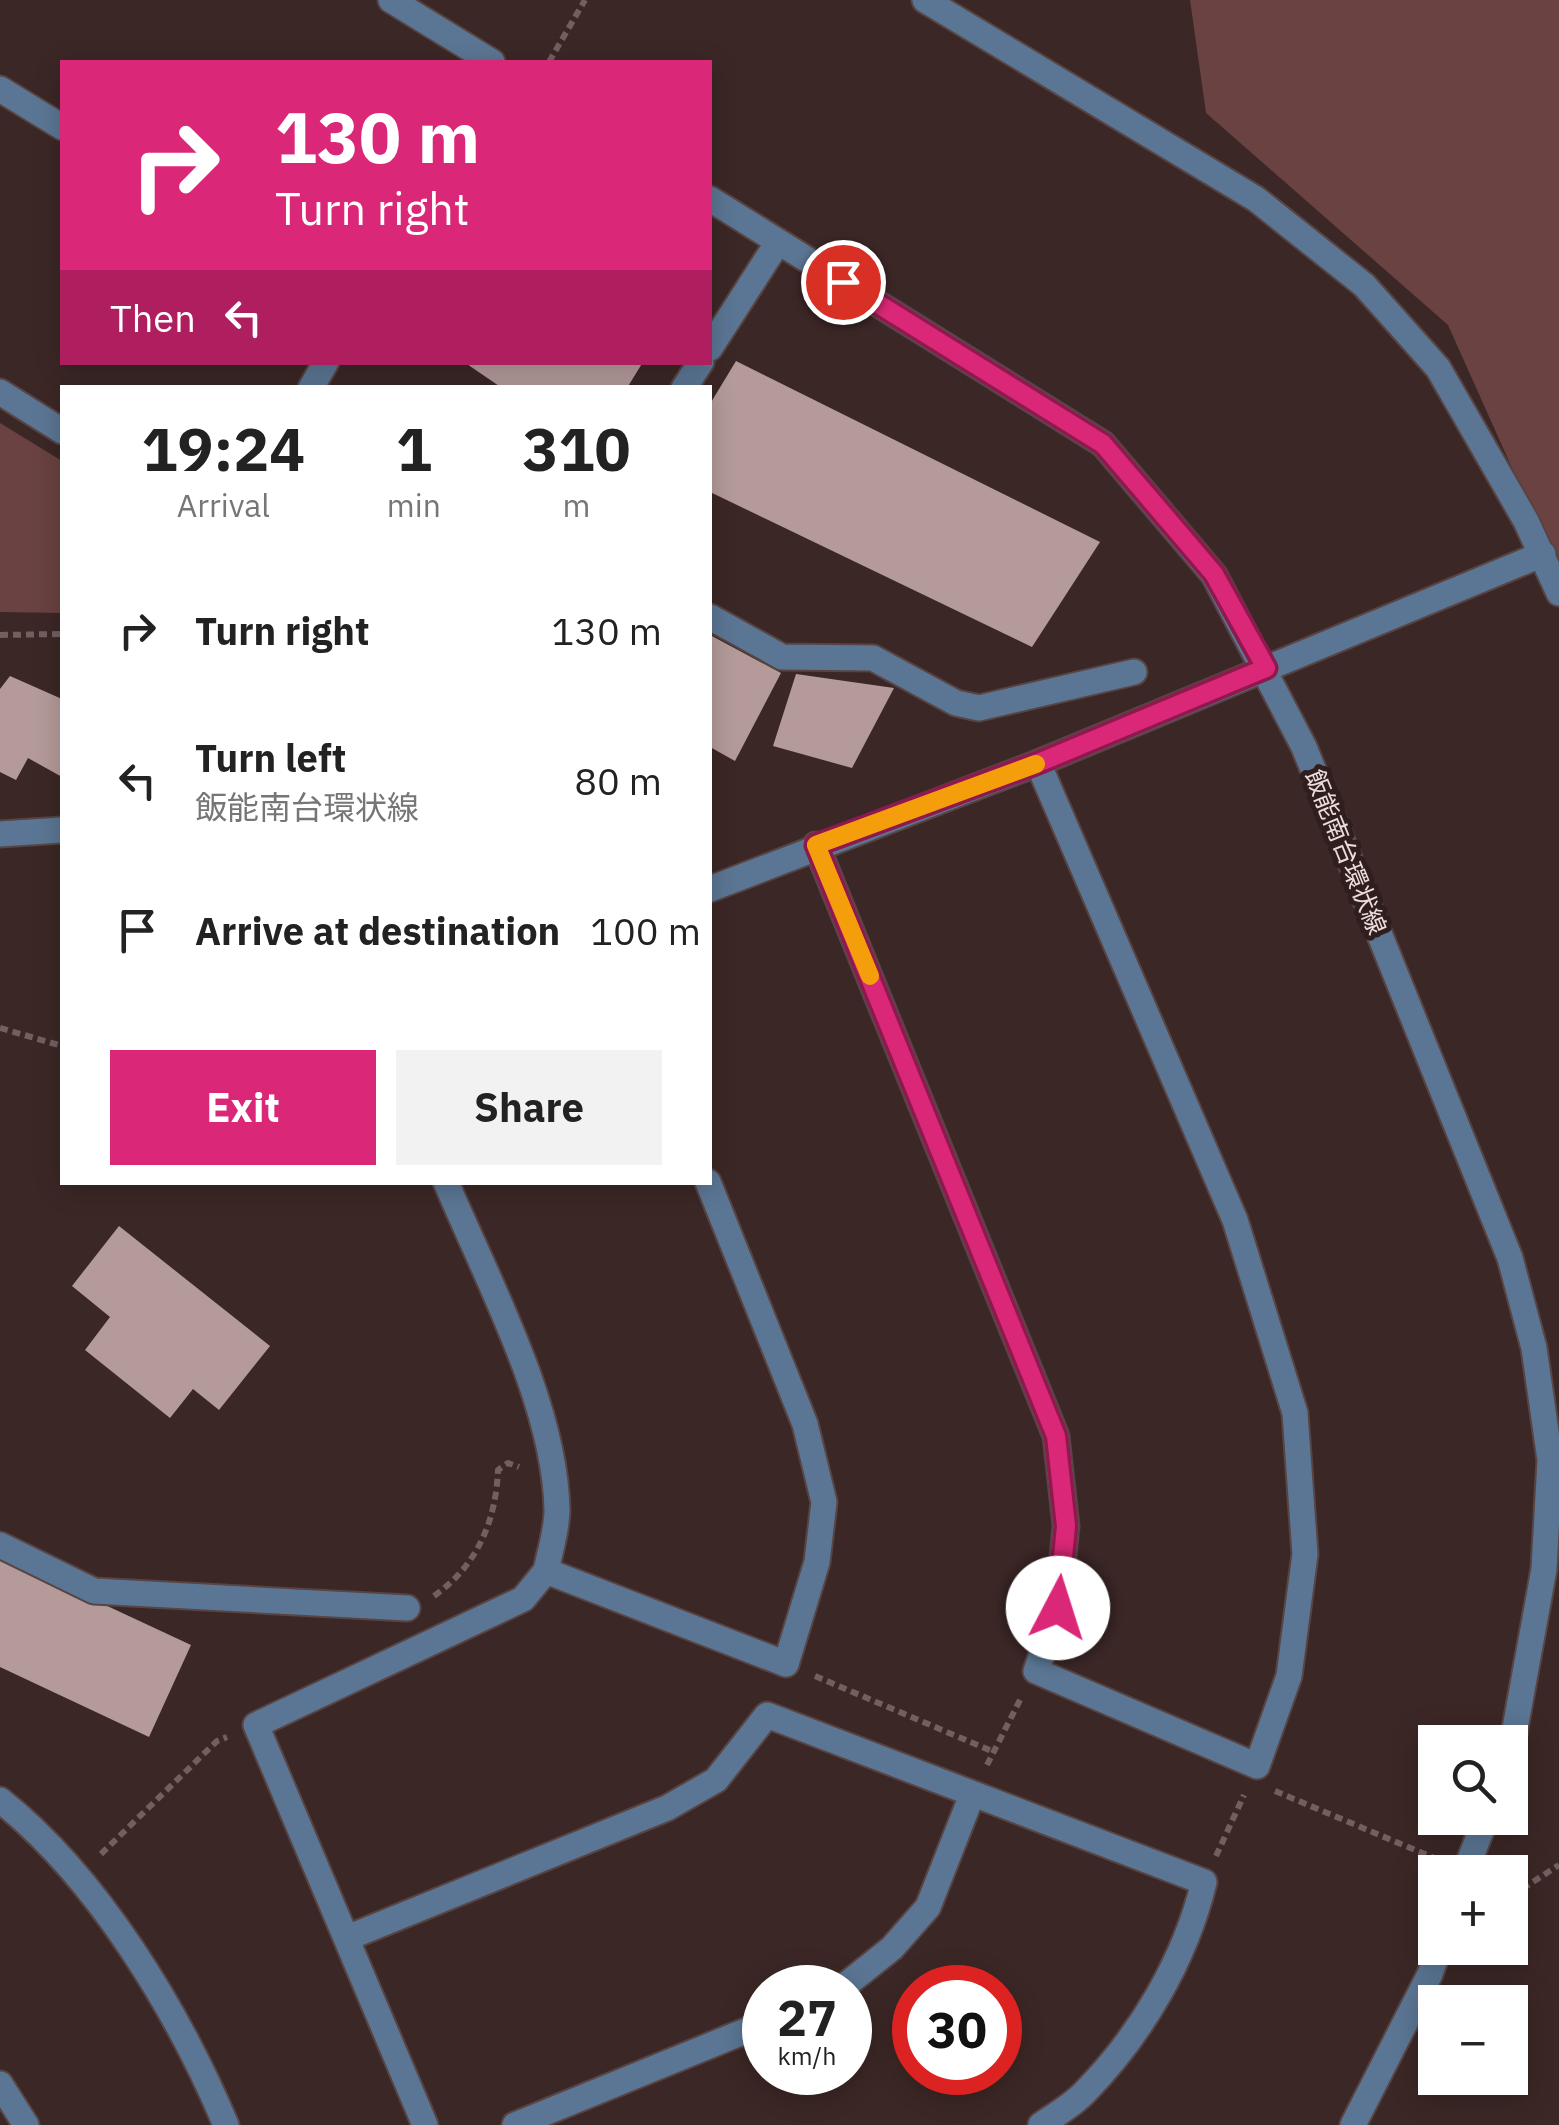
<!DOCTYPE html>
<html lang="en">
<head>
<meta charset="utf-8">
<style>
  body { margin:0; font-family:"IBM Plex Sans","Noto Sans JP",sans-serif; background:#f2f2f2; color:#222; height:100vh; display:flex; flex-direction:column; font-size:38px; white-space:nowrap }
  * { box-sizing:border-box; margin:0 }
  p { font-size:32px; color:#767676 }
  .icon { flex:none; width:55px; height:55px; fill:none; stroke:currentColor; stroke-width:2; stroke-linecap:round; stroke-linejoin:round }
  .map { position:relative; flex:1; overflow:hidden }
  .details { position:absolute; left:60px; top:385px; width:652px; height:800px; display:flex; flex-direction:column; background:#fff; border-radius:0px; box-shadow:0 5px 25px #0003 }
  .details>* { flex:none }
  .banner { position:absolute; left:60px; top:60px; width:652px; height:305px; border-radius:0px; box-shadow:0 5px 25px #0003; background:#db2777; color:#fff; overflow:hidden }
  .controls { position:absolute; left:1418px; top:1725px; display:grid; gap:20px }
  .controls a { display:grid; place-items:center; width:110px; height:110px; border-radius:0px; background:#fff; box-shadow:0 5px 25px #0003; font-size:50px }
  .speed { position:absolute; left:742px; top:1965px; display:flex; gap:20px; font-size:50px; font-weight:700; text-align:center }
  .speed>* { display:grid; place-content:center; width:130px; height:130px; border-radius:50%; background:#fff; box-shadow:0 5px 25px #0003; line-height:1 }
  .speed small { font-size:25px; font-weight:400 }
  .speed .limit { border:15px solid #d22; background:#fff; color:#111 }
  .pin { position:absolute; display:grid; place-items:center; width:85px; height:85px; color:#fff; margin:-42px; border:5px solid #fff; border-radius:50%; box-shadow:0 2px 10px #0007 }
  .me { position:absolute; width:110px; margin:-55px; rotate:5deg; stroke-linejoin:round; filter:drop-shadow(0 0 8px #0008) }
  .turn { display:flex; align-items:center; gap:35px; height:210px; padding:0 50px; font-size:45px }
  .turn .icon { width:130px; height:130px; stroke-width:2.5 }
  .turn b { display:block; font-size:70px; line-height:85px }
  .then { display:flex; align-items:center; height:95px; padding:0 50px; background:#0003; gap:20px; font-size:38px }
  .eta { display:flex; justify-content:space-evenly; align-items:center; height:170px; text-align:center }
  .eta b { font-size:60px; font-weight:700; line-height:70px }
  .action { display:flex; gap:20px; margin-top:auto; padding:20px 50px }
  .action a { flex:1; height:115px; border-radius:0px; background:#db2777; color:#fff; font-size:40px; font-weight:700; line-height:115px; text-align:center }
  .action a+a { background:#f2f2f2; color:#222 }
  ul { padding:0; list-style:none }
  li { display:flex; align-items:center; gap:30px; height:150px; padding:0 50px }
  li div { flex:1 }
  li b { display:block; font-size:38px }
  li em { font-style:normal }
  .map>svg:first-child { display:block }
</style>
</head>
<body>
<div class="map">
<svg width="1559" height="2125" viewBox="0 0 1559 2125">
  <rect width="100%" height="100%" fill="#3b2726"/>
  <g fill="#694241">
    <path d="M1190,0H1559V573L1448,325L1206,113Z"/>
    <path d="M0,423L62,461V613L0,612Z"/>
  </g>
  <g fill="#b49b9a">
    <path d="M736,361L1100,542L1032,647L710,492V404Z"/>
    <path d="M464,362H643L627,388H502Z"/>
    <path d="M710,635L781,673L735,761L710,747Z"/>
    <path d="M796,674L894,688L852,768L773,746Z"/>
    <path d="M10,676L62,699V777L28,758L16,780L0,772V689Z"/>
    <path d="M119,1226L270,1346L219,1410L193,1389L170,1418L85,1350L110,1317L72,1286Z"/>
    <path d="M0,1556L191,1645L149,1737L0,1667Z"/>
  </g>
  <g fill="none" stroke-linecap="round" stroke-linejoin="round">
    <g stroke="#574443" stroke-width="29">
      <g id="minor">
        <path d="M391,0L492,62"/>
        <path d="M925,0L1256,199L1364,285L1438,368L1526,521L1559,593"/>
        <path d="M0,89L62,127"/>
        <path d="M710,199L1103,444L1214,575L1304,747L1510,1258L1534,1348L1550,1460L1544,1569L1510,1756"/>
        <path d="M710,348L778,242"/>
        <path d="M311,388L326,362"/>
        <path d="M684,388L701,362"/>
        <path d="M0,392L62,431"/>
        <path d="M710,617L782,657L873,658L956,703L979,708L1134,672"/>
        <path d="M0,834L62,830"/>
        <path d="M816,845L1056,1436L1066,1526L1058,1608L1036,1671L1257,1766L1289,1676L1305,1554L1295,1413L1235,1220L1038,763"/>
        <path d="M710,889L1038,763L1543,554"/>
        <path d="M446,1182C487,1280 555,1404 557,1510C557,1530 550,1551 546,1571"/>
        <path d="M0,1545L94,1591L407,1608"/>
        <path d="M0,1800C98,1878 178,2011 226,2125"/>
        <path d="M1465,1872L1486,1818"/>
        <path d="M347,1938L667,1808L716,1780L767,1715L1204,1882C1185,1960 1141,2035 1085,2092C1073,2105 1055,2115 1041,2125"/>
        <path d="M842,1988L892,1948L928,1907L972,1795"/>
        <path d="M0,2084L26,2125"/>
        <path d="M425,2125L256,1725L523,1599L546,1571L786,1664L817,1562L824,1502L805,1424L708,1182"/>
        <path d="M515,2125L765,2023"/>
        <path d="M1353,2125L1430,1974L1439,1948"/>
      </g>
    </g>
    <g stroke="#72605f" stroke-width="6" stroke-dasharray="8 5" stroke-linecap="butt">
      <path d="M549,62L585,0"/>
      <path d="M0,635L62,634"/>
      <path d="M0,1028L62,1046"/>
      <path d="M434,1596C477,1566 496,1521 498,1470L508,1463L519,1467"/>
      <path d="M815,1676L994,1752"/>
      <path d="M987,1765L1022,1696"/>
      <path d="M1275,1791L1439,1860"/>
      <path d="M101,1854L217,1741L227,1737"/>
      <path d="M1216,1856L1244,1795"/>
      <path d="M1510,1885L1522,1889L1559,1865"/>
    </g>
    <use href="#minor" stroke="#5b7694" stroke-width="25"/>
  </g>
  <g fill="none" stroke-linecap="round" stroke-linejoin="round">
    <g stroke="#8e194d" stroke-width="25">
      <path id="route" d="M843,282L1103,444L1214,574L1266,668L1038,763L816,845L1056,1436L1066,1526L1058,1608"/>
    </g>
    <use href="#route" stroke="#db2777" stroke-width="18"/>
    <path stroke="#f59e0b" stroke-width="18" d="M870,976L816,845L1036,764"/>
  </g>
  <g text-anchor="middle" stroke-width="10" stroke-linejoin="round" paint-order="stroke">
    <g font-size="25" fill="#ebdddc" stroke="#301d1d">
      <text transform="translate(1346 852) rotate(68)" y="9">飯能南台環状線</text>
    </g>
  </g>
</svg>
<div class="controls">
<a><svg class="icon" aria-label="search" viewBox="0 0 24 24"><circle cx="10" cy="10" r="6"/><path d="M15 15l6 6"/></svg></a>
<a>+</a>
<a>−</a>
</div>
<div class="speed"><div>27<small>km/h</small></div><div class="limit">30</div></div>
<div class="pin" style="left:843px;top:282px;background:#d93025"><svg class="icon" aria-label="arrive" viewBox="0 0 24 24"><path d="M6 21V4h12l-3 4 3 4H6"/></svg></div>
<svg class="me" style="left:1058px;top:1608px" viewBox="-20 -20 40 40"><circle r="19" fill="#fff"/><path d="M0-13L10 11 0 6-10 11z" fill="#db2777"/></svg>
<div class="banner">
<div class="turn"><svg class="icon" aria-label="right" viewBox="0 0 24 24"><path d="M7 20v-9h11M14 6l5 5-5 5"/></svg><div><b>130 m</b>Turn right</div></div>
<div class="then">Then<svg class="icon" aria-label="left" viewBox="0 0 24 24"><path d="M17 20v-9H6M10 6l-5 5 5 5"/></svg></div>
</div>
<section class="details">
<div class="eta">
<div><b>19:24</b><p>Arrival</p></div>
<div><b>1</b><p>min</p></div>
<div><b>310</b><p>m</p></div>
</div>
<ul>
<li><svg class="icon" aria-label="right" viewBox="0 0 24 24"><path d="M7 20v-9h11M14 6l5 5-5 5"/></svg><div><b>Turn right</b></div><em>130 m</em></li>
<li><svg class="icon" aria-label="left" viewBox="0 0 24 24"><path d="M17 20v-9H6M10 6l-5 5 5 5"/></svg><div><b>Turn left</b><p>飯能南台環状線</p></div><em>80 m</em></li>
<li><svg class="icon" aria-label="arrive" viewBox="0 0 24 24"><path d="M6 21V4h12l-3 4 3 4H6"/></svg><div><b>Arrive at destination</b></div><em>100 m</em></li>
</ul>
<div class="action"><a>Exit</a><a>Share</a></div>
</section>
</div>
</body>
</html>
